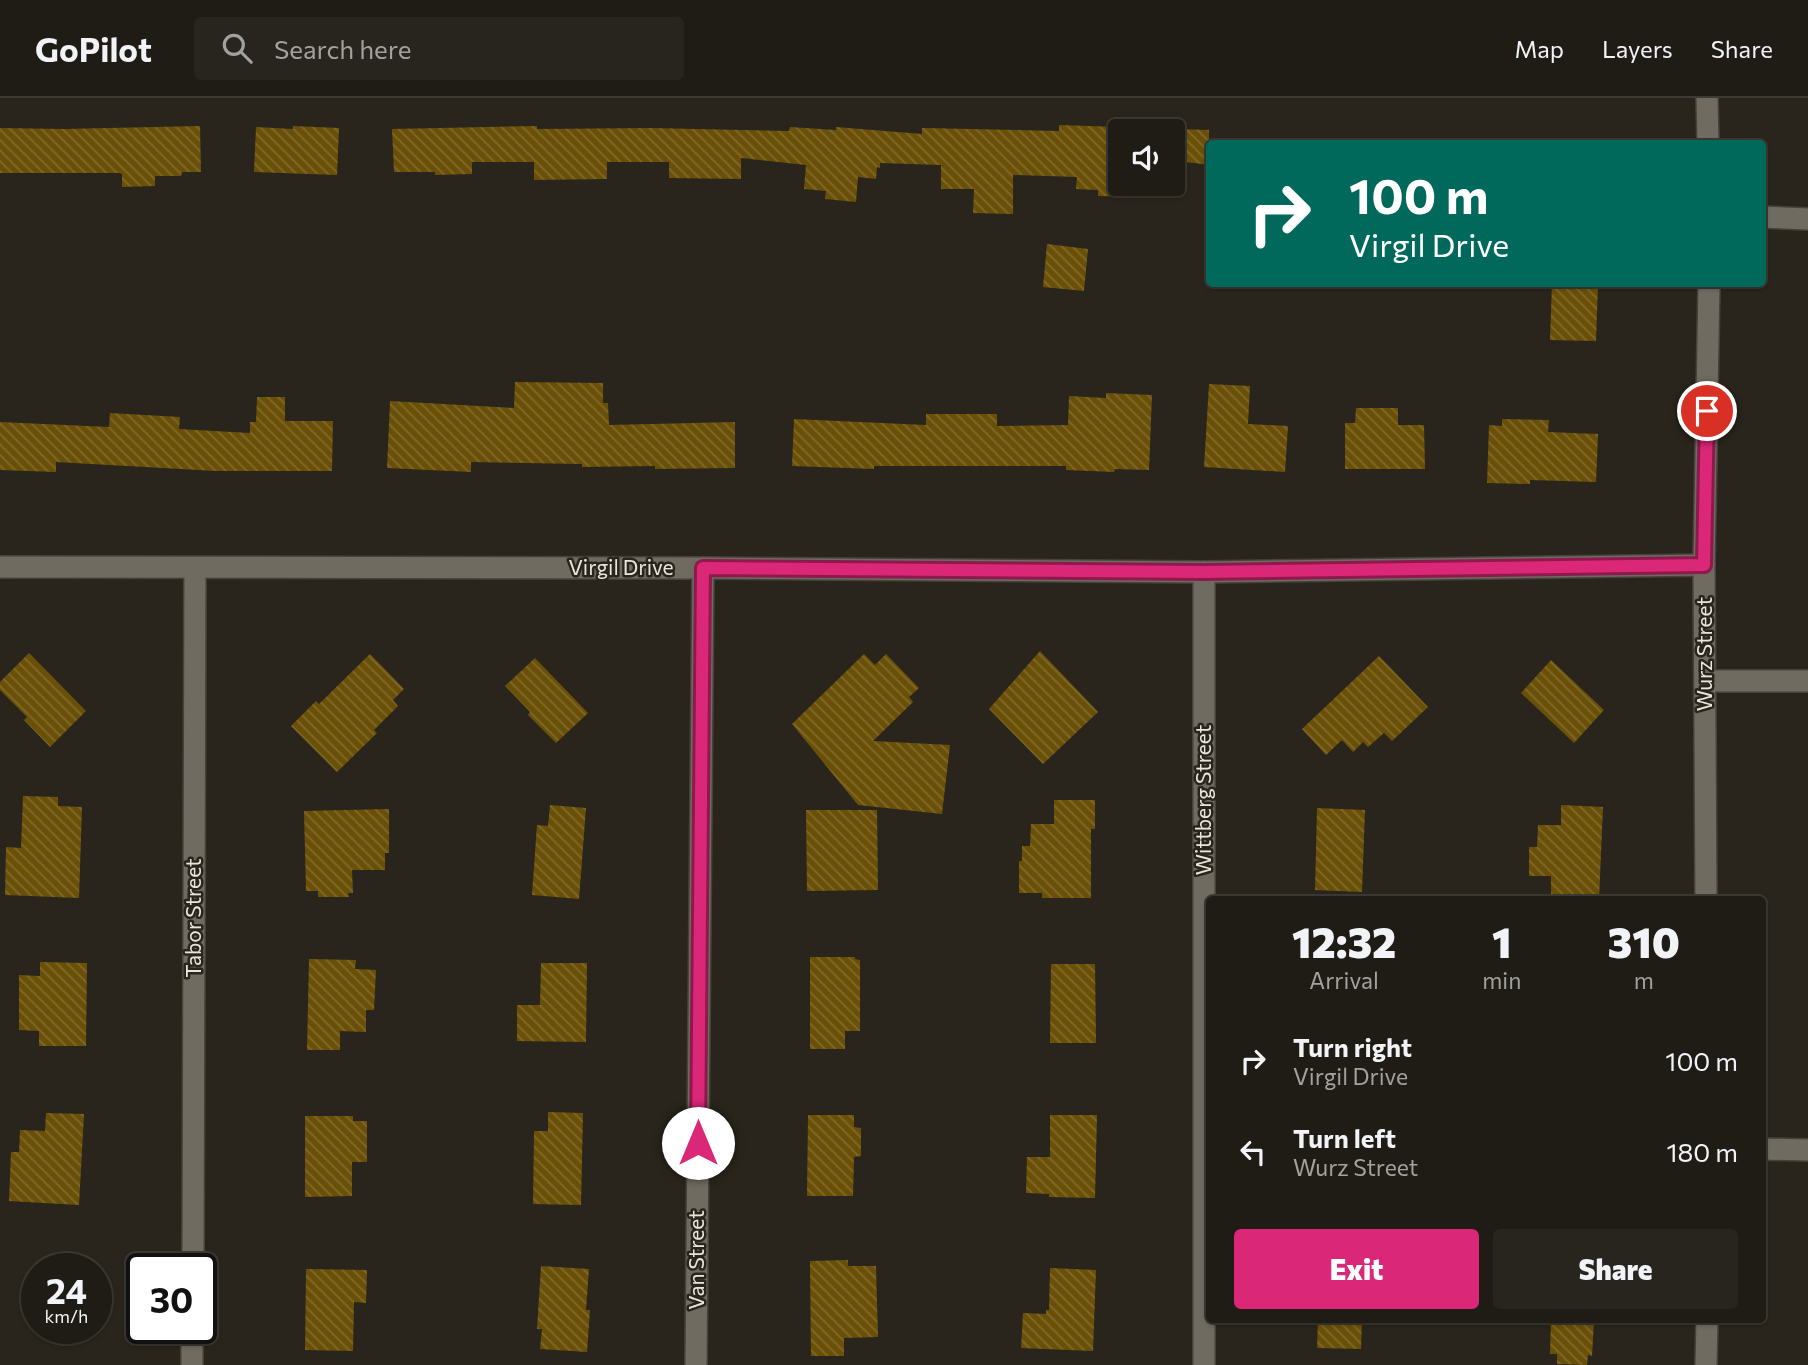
<!DOCTYPE html>
<html lang="en">
<head>
<meta charset="utf-8">
<style>
  body { margin:0; font-family:Commissioner,sans-serif; background:#27251e; color:#f1f3f6; height:100vh; display:flex; flex-direction:column; font-size:26px; white-space:nowrap }
  * { box-sizing:border-box; margin:0 }
  p { font-size:23px; color:#a1a1a0 }
  .icon { flex:none; width:38px; height:38px; fill:none; stroke:currentColor; stroke-width:2; stroke-linecap:round; stroke-linejoin:round }
  .map { position:relative; flex:1; overflow:hidden }
  .details { position:absolute; left:1206px; top:798px; width:560px; height:427px; display:flex; flex-direction:column; background:#1f1c15; border-radius:7px; box-shadow:0 2px 5px #0004,0 0 0 2px #3c3a34 }
  .details>* { flex:none }
  .banner { position:absolute; left:1206px; top:42px; width:560px; height:147px; border-radius:7px; box-shadow:0 2px 5px #0004,0 0 0 2px #3c3a34; background:#00695c; color:#fff; overflow:hidden }
  .tools { position:absolute; left:1108px; top:21px; display:grid; gap:14px }
  .tools a { display:grid; place-items:center; width:77px; height:77px; border-radius:7px; background:#1f1c15; box-shadow:0 2px 5px #0004,0 0 0 2px #3c3a34; font-size:35px }
  .speed { position:absolute; left:21px; top:1155px; display:flex; gap:14px; font-size:35px; font-weight:700; text-align:center }
  .speed>* { display:grid; place-content:center; width:91px; height:91px; border-radius:50%; background:#1f1c15; box-shadow:0 2px 5px #0004,0 0 0 2px #3c3a34; line-height:1 }
  .speed small { font-size:18px; font-weight:400 }
  .speed .limit { border:4px solid #111; border-radius:10px; background:#fff; color:#111 }
  .pin { position:absolute; display:grid; place-items:center; width:60px; height:60px; color:#fff; margin:-30px; border:4px solid #fff; border-radius:50%; box-shadow:0 2px 7px #0007 }
  .me { position:absolute; width:77px; margin:-38px; rotate:0deg; stroke-linejoin:round; filter:drop-shadow(0 0 5px #0008) }
  .turn { display:flex; align-items:center; gap:24px; height:147px; padding:0 28px; font-size:32px }
  .turn .icon { width:91px; height:91px; stroke-width:2.5 }
  .turn b { display:block; font-size:49px; line-height:60px }
  .eta { display:flex; justify-content:space-evenly; align-items:center; height:119px; text-align:center }
  .eta b { font-size:42px; font-weight:800; line-height:49px }
  .action { display:flex; gap:14px; margin-top:auto; padding:14px 28px }
  .action a { flex:1; height:80px; border-radius:7px; background:#db2777; color:#fff; font-size:28px; font-weight:800; line-height:80px; text-align:center }
  .action a+a { background:#27251e; color:#f1f3f6 }
  ul { padding:0; list-style:none }
  li { display:flex; align-items:center; gap:21px; height:91px; padding:0 28px }
  li div { flex:1 }
  li b { display:block; font-size:26px }
  li em { font-style:normal }
  header { display:flex; align-items:center; gap:42px; box-sizing:border-box; height:98px; padding:0 35px; background:#1f1c15; border-bottom:2px solid #3c3a34 }
  header strong { font-size:33px }
  nav { display:flex; gap:38px; margin-inline-start:auto; font-size:24px }
  .search { width:490px; height:63px; background:#27251e; display:flex; align-items:center; gap:18px; box-sizing:border-box; padding:0 24px; border-radius:7px; color:#a1a1a0; font-size:26px }
  .map>svg:first-child { display:block }
</style>
</head>
<body>
<header>
<strong>GoPilot</strong>
<div class="search"><svg class="icon" aria-label="search" viewBox="0 0 24 24"><circle cx="10" cy="10" r="6"/><path d="M15 15l6 6"/></svg>Search here</div>
<nav><a>Map</a><a>Layers</a><a>Share</a></nav>
</header>
<div class="map">
<svg width="1808" height="1267" viewBox="0 0 1808 1267">
  <defs>
    <pattern id="building-back-hatch" width="6" height="6" patternUnits="userSpaceOnUse" patternTransform="scale(1.75)"><rect width="6" height="6" fill="#6a5007"/><path d="M-1 5l2 2M0 0l6 6M5-1l2 2" fill="none" stroke="#7f692b"/></pattern>
  </defs>
  <rect width="100%" height="100%" fill="#29251c"/>
  <g fill="url(#building-back-hatch)">
    <path d="M1059,27L1209,32V67L1172,62V33H1120V86H1138V99L1098,98V92L1076,91L1077,79L1013,77V116L973,115L974,91H941V67L880,65V70L877,69L876,81L858,79L856,104L825,101L826,93L804,91L806,67L741,60V81L669,80V64H607V81L534,82V64H472V76L435,77V74H394L392,31L537,28V31L652,30L789,33L790,29L836,32V29L922,36V30L1059,33Z"/>
    <path d="M200,28L201,74H182L181,78H155V88L122,89V76L119,75H0V30L64,31Z"/>
    <path d="M293,28L339,30L337,77L254,74L256,29L293,31Z"/>
    <path d="M1047,146L1088,151L1084,193L1043,189Z"/>
    <path d="M1552,186H1598L1596,243L1550,242Z"/>
    <path d="M515,284L603,285V305H608L609,327L735,324V370L655,371V368L582,369V366L471,364V374L387,370L390,303L514,310Z"/>
    <path d="M1209,286L1250,288L1248,326L1288,328L1285,374L1204,369Z"/>
    <path d="M1106,295L1152,297L1149,372L1115,371L1114,374L1066,372V368H874V371L792,368L794,321L926,327V316H997V328L1068,327L1069,298L1106,300Z"/>
    <path d="M257,299H285V323H333L332,373H216L56,364V374L0,372V324L109,329L110,315L180,319L179,331L250,335V324H256Z"/>
    <path d="M1356,310H1398V327H1424L1425,371H1345V325H1355Z"/>
    <path d="M1502,321L1549,322L1548,334L1598,336L1596,384L1530,382V386L1487,385L1489,327L1502,328Z"/>
    <path d="M1040,553L1098,614L1043,666L989,611Z"/>
    <path d="M29,555L86,613L50,649L24,622L27,619L0,592V584Z"/>
    <path d="M370,556L404,591L393,602L398,608L374,632L377,635L337,674L291,628L316,603L319,606Z"/>
    <path d="M864,556L875,567L886,556L919,590L909,599L913,604L873,643L950,647L942,716L858,707L792,626Z"/>
    <path d="M1379,558L1428,609L1392,643L1384,635L1368,649L1363,644L1353,654L1342,642L1326,657L1302,631Z"/>
    <path d="M535,560L588,615L556,645L528,617L530,614L505,588Z"/>
    <path d="M1551,562L1604,612L1574,645L1521,595Z"/>
    <path d="M23,698L58,699V708L82,709L79,800L5,797L6,749L21,750Z"/>
    <path d="M1054,702H1095V731H1091V800H1042V795H1019V763H1022V748H1030L1031,726H1054Z"/>
    <path d="M550,707L586,710L579,801L532,797L537,727L548,728Z"/>
    <path d="M1561,707L1603,709L1599,802L1551,800V778H1529V749H1537L1538,727H1561Z"/>
    <path d="M1317,710L1365,712L1362,794L1315,792Z"/>
    <path d="M389,711V755H385V772H352L353,795H348L349,799H318V793H306L304,713Z"/>
    <path d="M806,712H877L878,792L807,793Z"/>
    <path d="M810,859H855V861L860,862V933H845V951H810Z"/>
    <path d="M309,861L356,862L355,871L376,872L374,912H366V934L340,933V952H307Z"/>
    <path d="M40,864L87,865L86,948H39V933L19,932V877L40,878Z"/>
    <path d="M541,865H587L586,944L517,943V907H540Z"/>
    <path d="M1051,866H1095L1096,945H1050Z"/>
    <path d="M548,1014L583,1015L581,1107L533,1106L534,1033H548Z"/>
    <path d="M46,1015L84,1016L79,1107L9,1103L11,1054H19L20,1032L45,1033Z"/>
    <path d="M808,1017H854V1029L861,1030V1058L854,1059L853,1098H807Z"/>
    <path d="M1050,1017H1097L1095,1100L1049,1099V1096L1026,1095L1027,1059H1050Z"/>
    <path d="M305,1018H353V1023H367V1064H352V1098L305,1099Z"/>
    <path d="M848,1162V1168H876L878,1239L844,1240V1258H811L810,1163Z"/>
    <path d="M541,1168L589,1171L586,1212H590L587,1254L540,1251L542,1231H537Z"/>
    <path d="M1050,1170L1096,1172L1093,1253L1021,1250L1023,1215L1046,1216V1212H1049Z"/>
    <path d="M306,1171L367,1172L366,1205L354,1204L353,1253L305,1252Z"/>
    <path d="M1318,1222H1362L1361,1251L1317,1250Z"/>
    <path d="M1551,1222H1594L1592,1258L1588,1257L1587,1267L1557,1266V1256H1550Z"/>
  </g>
  <g fill="none" stroke-linecap="round" stroke-linejoin="round">
    <g stroke="#45423a" stroke-width="24">
      <g id="minor">
        <path d="M1707,0L1708,46"/>
        <path d="M1762,119L1808,121"/>
        <path d="M0,469L703,470L1204,474L1704,467"/>
        <path d="M1705,583H1808"/>
        <path d="M1706,802L1704,467L1709,186"/>
        <path d="M1762,1051L1808,1052"/>
        <path d="M193,1171L195,470"/>
        <path d="M192,1267V1230"/>
        <path d="M696,1267L703,470"/>
        <path d="M1204,1267V474"/>
        <path d="M1706,1267L1707,1222"/>
      </g>
    </g>
    <use href="#minor" stroke="#6f6b61" stroke-width="21"/>
  </g>
  <g fill="none" stroke-linecap="round" stroke-linejoin="round">
    <g stroke="#8e194d" stroke-width="18">
      <path id="route" d="M698,1045L703,470L1204,474L1704,467L1707,313"/>
    </g>
    <use href="#route" stroke="#db2777" stroke-width="12"/>
  </g>
  <g text-anchor="middle" stroke-width="5" stroke-linejoin="round" paint-order="stroke">
    <g font-size="21" fill="#e8e5df" stroke="#29251c">
      <text x="621" y="477">Virgil Drive</text>
      <text transform="translate(1705 556) rotate(-90)" y="7">Wurz Street</text>
      <text transform="translate(1204 702) rotate(-90)" y="7">Wittberg Street</text>
      <text transform="translate(194 820) rotate(-90)" y="7">Tabor Street</text>
      <text transform="translate(697 1162) rotate(-90)" y="7">Van Street</text>
    </g>
  </g>
</svg>
<div class="tools">
<a><svg class="icon" aria-label="sound" viewBox="0 0 24 24"><path d="M4 9h4l5-4v14l-5-4H4zM17 9q2 3 0 6"/></svg></a>
</div>
<div class="speed"><div>24<small>km/h</small></div><div class="limit">30</div></div>
<div class="pin" style="left:1707px;top:313px;background:#d93025"><svg class="icon" aria-label="arrive" viewBox="0 0 24 24"><path d="M6 21V4h12l-3 4 3 4H6"/></svg></div>
<svg class="me" style="left:698px;top:1045px" viewBox="-20 -20 40 40"><circle r="19" fill="#fff"/><path d="M0-13L10 11 0 6-10 11z" fill="#db2777"/></svg>
<div class="banner">
<div class="turn"><svg class="icon" aria-label="right" viewBox="0 0 24 24"><path d="M7 20v-9h11M14 6l5 5-5 5"/></svg><div><b>100 m</b>Virgil Drive</div></div>
</div>
<section class="details">
<div class="eta">
<div><b>12:32</b><p>Arrival</p></div>
<div><b>1</b><p>min</p></div>
<div><b>310</b><p>m</p></div>
</div>
<ul>
<li><svg class="icon" aria-label="right" viewBox="0 0 24 24"><path d="M7 20v-9h11M14 6l5 5-5 5"/></svg><div><b>Turn right</b><p>Virgil Drive</p></div><em>100 m</em></li>
<li><svg class="icon" aria-label="left" viewBox="0 0 24 24"><path d="M17 20v-9H6M10 6l-5 5 5 5"/></svg><div><b>Turn left</b><p>Wurz Street</p></div><em>180 m</em></li>
</ul>
<div class="action"><a>Exit</a><a>Share</a></div>
</section>
</div>
</body>
</html>
